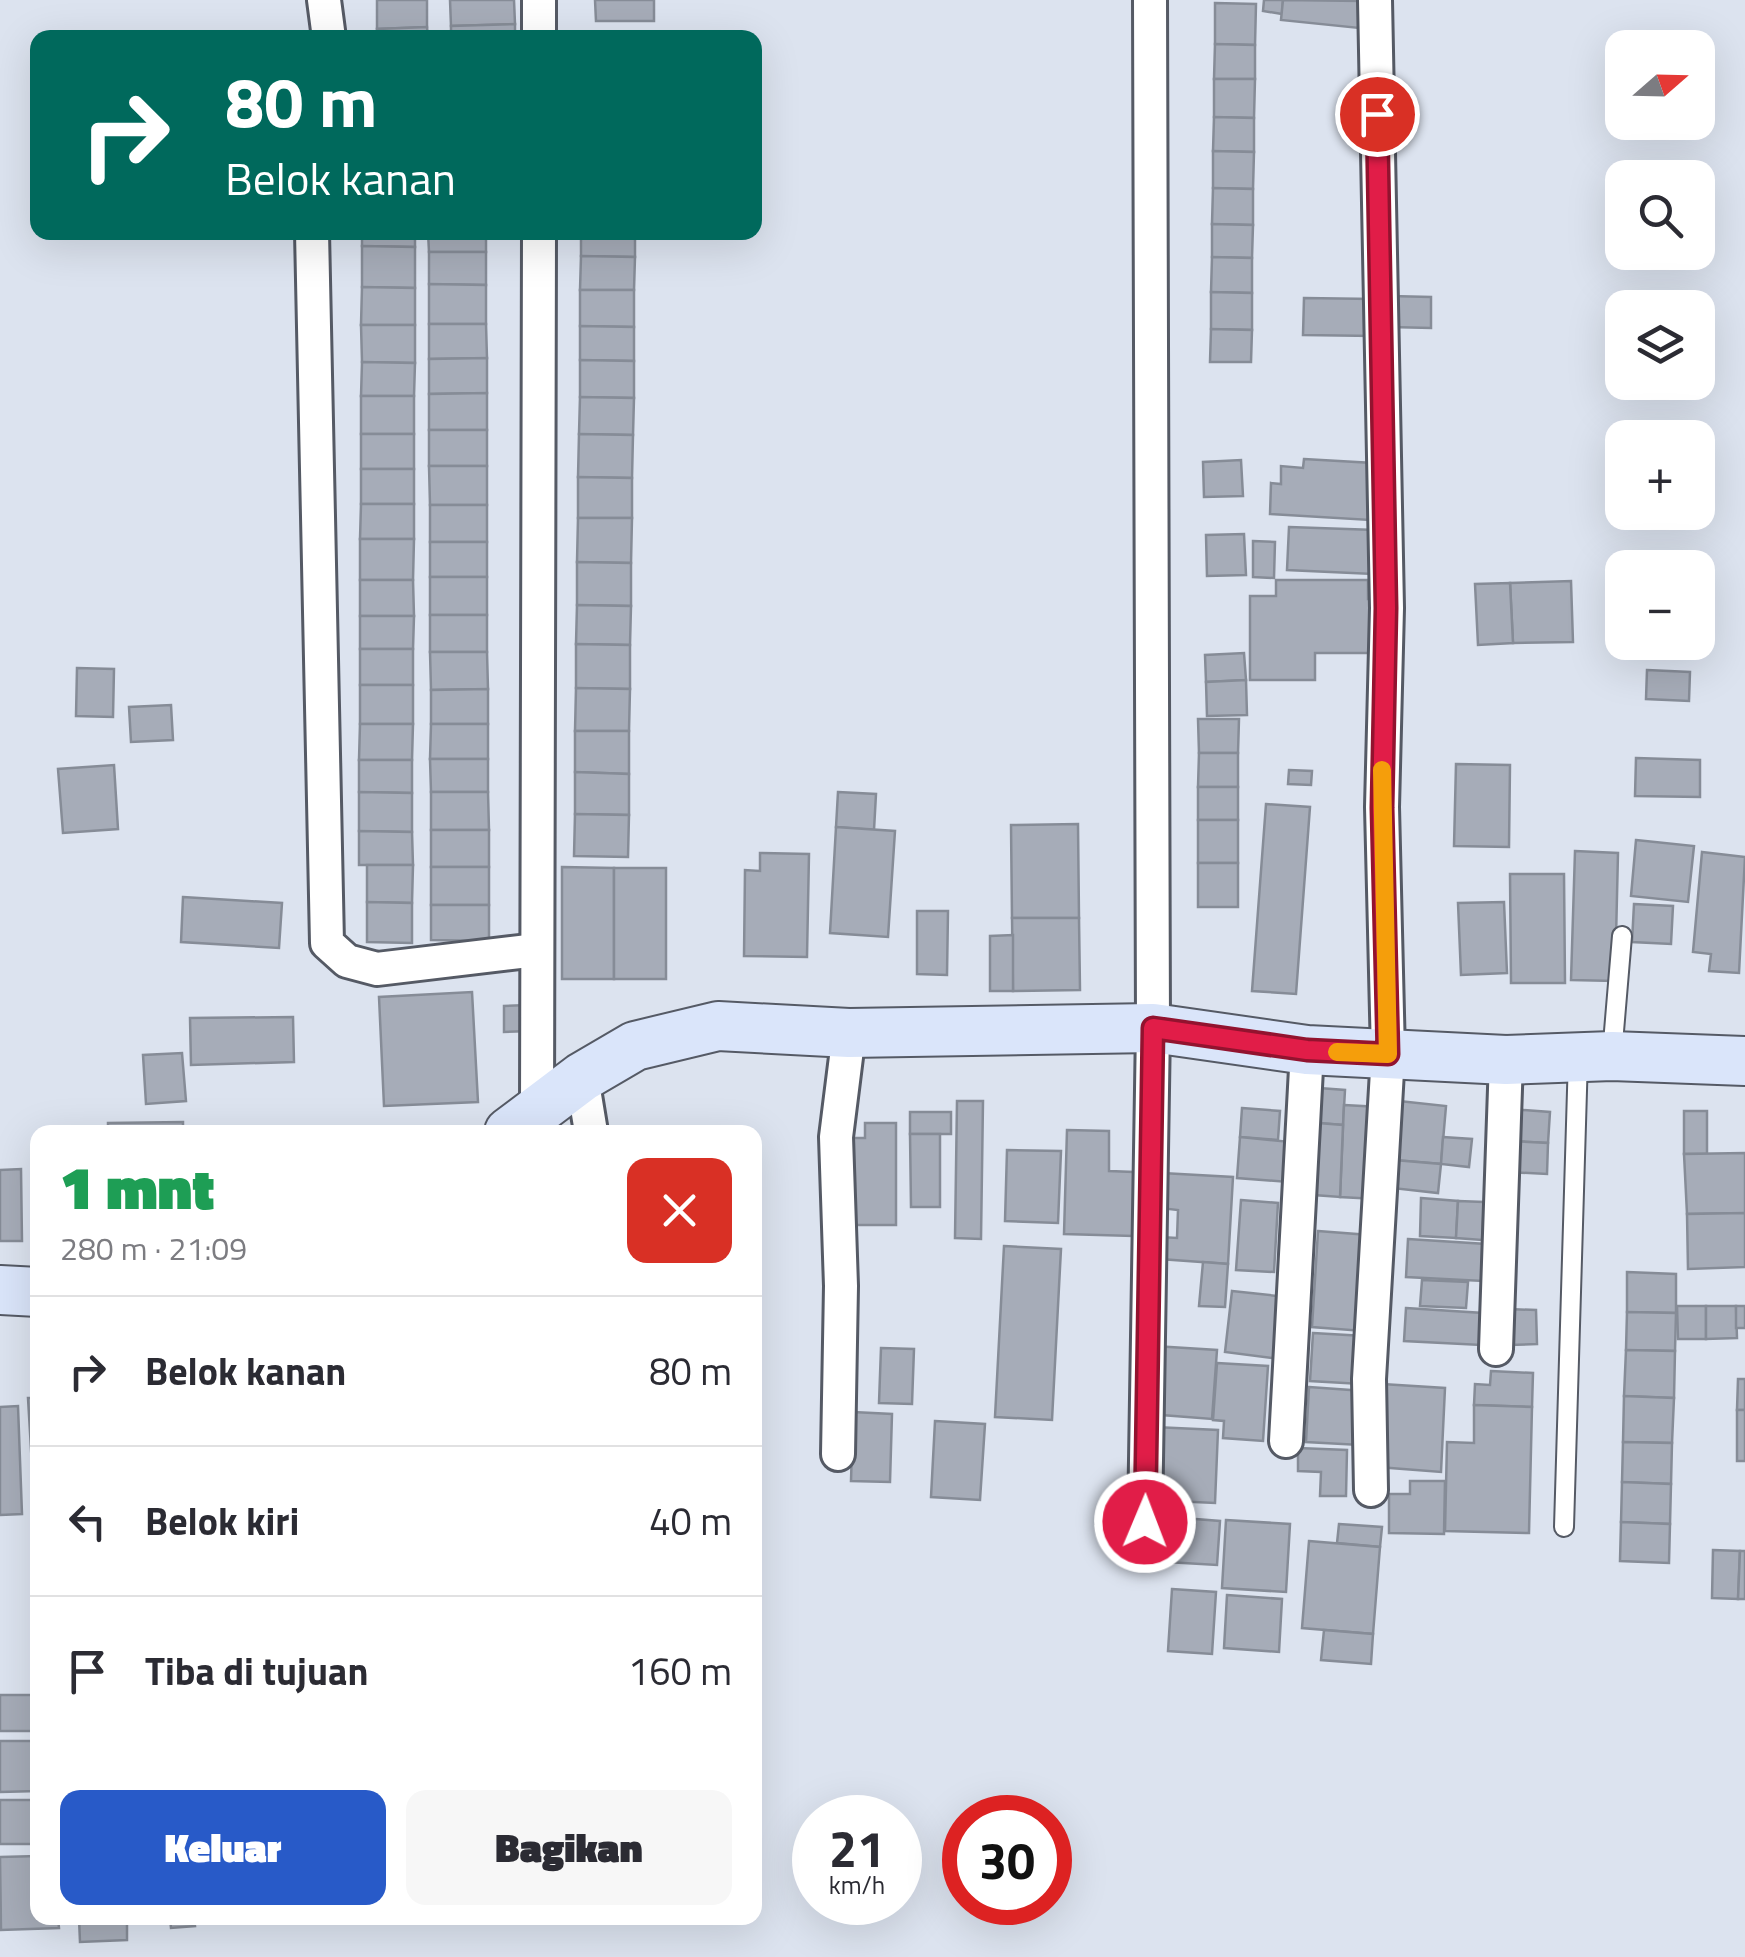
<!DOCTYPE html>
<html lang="id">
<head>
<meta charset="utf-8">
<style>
  body { margin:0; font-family:"Titillium Web",sans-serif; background:#f7f7f7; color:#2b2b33; height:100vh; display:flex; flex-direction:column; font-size:38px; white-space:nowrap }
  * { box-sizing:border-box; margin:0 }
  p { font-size:32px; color:#7c7c81 }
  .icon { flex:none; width:55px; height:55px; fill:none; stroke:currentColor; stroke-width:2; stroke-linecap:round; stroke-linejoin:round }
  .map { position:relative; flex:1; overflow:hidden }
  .details { position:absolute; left:30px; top:1125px; width:732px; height:800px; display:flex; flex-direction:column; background:#fff; border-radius:20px; box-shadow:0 10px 40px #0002 }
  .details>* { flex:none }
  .top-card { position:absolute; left:30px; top:30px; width:732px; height:210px; border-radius:20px; box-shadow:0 10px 40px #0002; background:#00695c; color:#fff; overflow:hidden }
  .needle { width:65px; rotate:70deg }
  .buttons { position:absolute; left:1605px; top:30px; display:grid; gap:20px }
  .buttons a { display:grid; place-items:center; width:110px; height:110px; border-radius:20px; background:#fff; box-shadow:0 10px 40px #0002; font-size:50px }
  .speed { position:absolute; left:792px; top:1795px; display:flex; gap:20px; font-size:50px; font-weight:700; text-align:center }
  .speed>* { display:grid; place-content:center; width:130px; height:130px; border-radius:50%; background:#fff; box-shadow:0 10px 40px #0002; line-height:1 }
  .speed small { font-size:25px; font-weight:400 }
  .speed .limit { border:15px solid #d22; background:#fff; color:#111 }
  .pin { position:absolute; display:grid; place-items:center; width:85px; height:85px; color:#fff; margin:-42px; border:5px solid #fff; border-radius:50%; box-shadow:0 2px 10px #0007 }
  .me { position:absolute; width:110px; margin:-55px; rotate:1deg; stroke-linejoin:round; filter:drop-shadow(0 0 8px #0008) }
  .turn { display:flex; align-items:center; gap:35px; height:210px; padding:0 30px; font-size:45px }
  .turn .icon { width:130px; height:130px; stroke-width:2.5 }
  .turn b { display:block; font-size:70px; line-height:85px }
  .round { display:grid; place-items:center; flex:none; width:105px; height:105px; border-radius:20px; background:#f7f7f7 }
  .overview { display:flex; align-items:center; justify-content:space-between; height:170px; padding:0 30px }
  h1 { font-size:60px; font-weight:800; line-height:75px; color:#1e9e55 }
  .cta { display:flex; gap:20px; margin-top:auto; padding:20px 30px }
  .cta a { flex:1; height:115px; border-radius:20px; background:#285ac8; color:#fff; font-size:40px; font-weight:800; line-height:115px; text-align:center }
  .cta a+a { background:#f7f7f7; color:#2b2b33 }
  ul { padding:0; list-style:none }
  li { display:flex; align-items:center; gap:30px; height:150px; padding:0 30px; border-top:2px solid #e1e1e2 }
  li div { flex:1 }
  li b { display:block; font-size:38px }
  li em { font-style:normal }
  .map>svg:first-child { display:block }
</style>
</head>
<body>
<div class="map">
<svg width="1745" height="1957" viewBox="0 0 1745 1957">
  <rect width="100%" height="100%" fill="#dce3ef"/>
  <g fill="#a6acb8" stroke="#868c97" stroke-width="2.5">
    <path d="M377,0H427V27L377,29Z"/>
    <path d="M450,0H514L515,24L451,26Z"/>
    <path d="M595,0H654V21H596Z"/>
    <path d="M1264,0H1283L1282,14L1263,11Z"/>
    <path d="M1283,0L1362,1L1359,28L1281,20Z"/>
    <path d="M1215,3L1256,4L1255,45L1215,44Z"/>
    <path d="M515,24V38H451V26Z"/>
    <path d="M427,27L428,38H378L377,29Z"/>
    <path d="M577,34L657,38H577Z"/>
    <path d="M1215,44L1255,45V79H1214Z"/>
    <path d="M1214,79H1255L1254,118L1214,117Z"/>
    <path d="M1214,117L1254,118V152L1213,151Z"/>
    <path d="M1213,151L1254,152L1253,189L1213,188Z"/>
    <path d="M1213,188L1253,189V225L1212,224Z"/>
    <path d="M1212,224L1253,225L1252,258L1212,257Z"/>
    <path d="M362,232H415V247L362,246Z"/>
    <path d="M428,232H486V252H429Z"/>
    <path d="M581,232H635V257L581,256Z"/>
    <path d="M362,246L415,247V288L362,287Z"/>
    <path d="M429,252H486V285L429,284Z"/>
    <path d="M581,256L635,257L634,290H580Z"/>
    <path d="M1212,257L1252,258V293L1211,292Z"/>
    <path d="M429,284L486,285V324H429Z"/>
    <path d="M362,287L415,288V325H361Z"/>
    <path d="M580,290H634V327L580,326Z"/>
    <path d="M1211,292L1252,293V330L1211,329Z"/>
    <path d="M1390,296L1431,297V328L1390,327Z"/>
    <path d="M1304,298L1374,299V336L1303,335Z"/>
    <path d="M429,324H486L487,358L429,359Z"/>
    <path d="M361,325H415V363L362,362Z"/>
    <path d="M580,326L634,327V361L580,360Z"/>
    <path d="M1211,329L1252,330L1251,362H1210Z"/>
    <path d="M487,358V393L429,394V359Z"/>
    <path d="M580,360L634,361V398L580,397Z"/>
    <path d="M362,362L415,363L414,396H361Z"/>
    <path d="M487,393V430H429V394Z"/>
    <rect x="361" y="396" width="53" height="38"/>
    <path d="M580,397L634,398L633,435L579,434Z"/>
    <rect x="429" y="430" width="58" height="36"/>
    <rect x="361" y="434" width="53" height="35"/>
    <path d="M579,434L633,435L632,478L578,477Z"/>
    <path d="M1304,459L1373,463L1370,520L1270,514L1271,483L1281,484V466L1303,468Z"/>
    <path d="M1241,460L1243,496L1204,497L1203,462Z"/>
    <path d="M429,466H487V505H430Z"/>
    <rect x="361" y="469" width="53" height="35"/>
    <path d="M578,477L632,478V518H578Z"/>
    <path d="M361,504H414V539H360Z"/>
    <rect x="430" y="505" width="57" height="37"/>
    <path d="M578,518H632L631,563L577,562Z"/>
    <path d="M1289,527L1375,530L1373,574L1287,570Z"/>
    <path d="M1244,534L1246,575L1207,576L1206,535Z"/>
    <path d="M360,539H414L413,580H360Z"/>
    <path d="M1253,541L1275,542L1274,578L1253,577Z"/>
    <rect x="430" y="542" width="57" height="35"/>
    <path d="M577,562L631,563V606L577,605Z"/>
    <rect x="430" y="577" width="57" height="38"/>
    <path d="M360,580H413L414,616H360Z"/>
    <path d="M1276,580H1368V599H1376V653H1315V680H1250V596H1276Z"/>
    <path d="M1571,581L1573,642L1513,643L1510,583Z"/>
    <path d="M1510,583L1513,643L1478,645L1475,584Z"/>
    <path d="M577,605L631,606L630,645L576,644Z"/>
    <rect x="430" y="615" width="57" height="37"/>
    <path d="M360,616H414L413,649H360Z"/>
    <path d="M576,644L630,645V689L576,688Z"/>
    <rect x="360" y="649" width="53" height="36"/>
    <path d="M430,652H487L488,689L431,690Z"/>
    <path d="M1244,653L1246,680L1206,682L1205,655Z"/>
    <path d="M77,668L114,669L113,717L76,716Z"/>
    <path d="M1647,670L1690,672L1689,701L1646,699Z"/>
    <path d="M1246,680L1247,715L1207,716L1206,682Z"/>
    <rect x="360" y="685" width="53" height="39"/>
    <path d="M576,688L630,689L629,731H575Z"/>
    <path d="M488,689V724H431V690Z"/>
    <path d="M171,705L173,740L131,742L129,707Z"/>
    <path d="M1198,719H1239L1238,753H1199Z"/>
    <path d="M360,724H413L412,760H359Z"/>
    <path d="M431,724H488V759H430Z"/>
    <path d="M575,731H629V774L575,772Z"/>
    <path d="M1199,753H1238V787H1198Z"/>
    <path d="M1636,758L1700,760V797L1635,796Z"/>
    <path d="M430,759H488V792H431Z"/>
    <path d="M359,760H412V793L359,792Z"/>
    <path d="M1456,764L1510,765L1509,847L1454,846Z"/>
    <path d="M114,765L118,829L63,833L58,769Z"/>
    <path d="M1289,770L1312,771L1311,785L1288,784Z"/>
    <path d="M575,772L629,774V815L575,814Z"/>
    <rect x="1198" y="787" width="40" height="33"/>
    <path d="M359,792L412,793V832L359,831Z"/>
    <path d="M431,792H488L489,830H431Z"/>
    <path d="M838,792L876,794L874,830L836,827Z"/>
    <path d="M1266,804L1310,807L1296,994L1252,991Z"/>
    <path d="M575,814L629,815L628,857L574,856Z"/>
    <rect x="1198" y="820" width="40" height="43"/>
    <path d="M1078,824L1079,918H1012L1011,825Z"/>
    <path d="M836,827L895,831L888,937L830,933Z"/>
    <rect x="431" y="830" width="58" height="37"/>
    <path d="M359,831L412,832L413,865H359Z"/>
    <path d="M1636,840L1694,846L1688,902L1631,896Z"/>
    <path d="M1575,851L1618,853L1615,981L1571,980Z"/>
    <path d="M1702,852L1745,857L1739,973L1709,971L1711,954L1693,952Z"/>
    <path d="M760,853L809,854L807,957L744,956L745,870L760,871Z"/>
    <rect x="1198" y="863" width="40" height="44"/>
    <path d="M367,865H413L412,903L367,902Z"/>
    <rect x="431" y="867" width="58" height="38"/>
    <path d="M562,867L614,868V979H562Z"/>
    <rect x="614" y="868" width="52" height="111"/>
    <path d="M1510,874H1564L1565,983H1511Z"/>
    <path d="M183,897L282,903L279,948L181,942Z"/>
    <path d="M367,902L412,903V943L367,942Z"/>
    <path d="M1504,902L1507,973L1461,975L1458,903Z"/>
    <path d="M1634,904L1673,906L1671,944L1632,942Z"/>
    <path d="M431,905H489V941L431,940Z"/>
    <path d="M917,911H948L947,975L917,974Z"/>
    <path d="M1012,918H1079L1080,990L1013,991Z"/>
    <path d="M1013,935V991H990V936Z"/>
    <path d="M472,992L478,1102L384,1106L379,997Z"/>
    <path d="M528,1005L530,1031L504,1032V1006Z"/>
    <path d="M293,1017L294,1062L191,1065L190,1018Z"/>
    <path d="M182,1053L186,1101L146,1104L143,1055Z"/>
    <path d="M1319,1088L1345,1090L1343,1125L1318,1123Z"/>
    <path d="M957,1101H983L981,1239L955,1238Z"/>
    <path d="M1399,1101L1446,1106L1441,1164L1394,1160Z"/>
    <path d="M1344,1105L1380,1107L1376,1199L1340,1197Z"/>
    <path d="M1242,1108L1280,1111L1278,1140L1240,1137Z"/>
    <path d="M1511,1109L1550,1112L1548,1143L1509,1141Z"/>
    <rect x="1684" y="1111" width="23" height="43"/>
    <rect x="910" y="1112" width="41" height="22"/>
    <path d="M183,1122V1132H108V1123Z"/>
    <path d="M865,1123H896V1225H848V1138H865Z"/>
    <path d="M1318,1123L1343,1125L1340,1197L1314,1195Z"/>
    <path d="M1067,1130L1109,1131V1171L1134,1172L1133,1236L1064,1234Z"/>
    <path d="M910,1134H940V1207H911Z"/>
    <path d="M1240,1137L1291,1142L1288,1182L1237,1178Z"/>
    <path d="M1443,1137L1472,1139L1469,1167L1441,1164Z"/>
    <path d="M1509,1141L1548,1143L1547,1174L1508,1172Z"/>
    <path d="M1007,1150L1061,1151L1058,1223L1005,1221Z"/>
    <path d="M1745,1153V1213L1687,1214L1684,1154Z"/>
    <path d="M1394,1160L1441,1164L1438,1193L1392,1188Z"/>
    <path d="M21,1169L22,1241H0V1170Z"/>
    <path d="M1162,1173L1233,1177L1228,1264L1160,1259L1161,1237L1177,1238L1178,1210L1160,1208Z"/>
    <path d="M1421,1198L1458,1201L1456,1238L1420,1236Z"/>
    <path d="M1241,1200L1278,1203L1274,1272L1236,1270Z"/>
    <path d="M1458,1201L1484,1202L1482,1240L1456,1238Z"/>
    <path d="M1745,1213V1267L1688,1269L1687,1214Z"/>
    <path d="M1318,1231L1369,1235L1363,1331L1312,1327Z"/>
    <path d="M1408,1239L1486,1244L1483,1281L1406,1277Z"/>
    <path d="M1004,1246L1061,1249L1052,1420L995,1417Z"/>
    <path d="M1203,1262L1228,1264L1225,1307L1199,1306Z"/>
    <path d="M1627,1272L1676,1274V1313L1627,1312Z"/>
    <path d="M1422,1280L1468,1282L1466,1308L1420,1306Z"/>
    <path d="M1232,1291L1287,1297L1280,1359L1225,1352Z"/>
    <path d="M1677,1306H1706V1339H1678Z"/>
    <path d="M1706,1306H1736L1737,1338L1706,1339Z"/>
    <rect x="1736" y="1306" width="9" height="22"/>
    <path d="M1406,1308L1483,1313L1481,1345L1404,1341Z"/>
    <path d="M1508,1309L1536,1310L1537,1344L1509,1345Z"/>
    <path d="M1627,1312L1676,1313L1675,1351L1626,1350Z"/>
    <path d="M1313,1333L1364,1336L1361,1384L1310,1381Z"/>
    <path d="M1154,1346L1217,1350L1212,1419L1149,1414Z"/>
    <path d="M881,1348L914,1349L912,1404L879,1403Z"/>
    <path d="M1626,1350L1675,1351L1674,1398L1624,1396Z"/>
    <path d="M1217,1363L1268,1366L1263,1441L1223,1438L1224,1421L1213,1420Z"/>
    <path d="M1491,1371L1533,1373L1532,1407L1474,1405L1475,1384L1490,1385Z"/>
    <path d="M1738,1379H1745V1410H1737Z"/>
    <path d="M1382,1384L1445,1388L1441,1472L1378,1467Z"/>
    <path d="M1309,1387L1364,1391L1360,1445L1306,1442Z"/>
    <path d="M1624,1396L1674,1398L1672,1443L1623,1442Z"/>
    <path d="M28,1398H38V1466H32Z"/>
    <path d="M1474,1405L1532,1407L1529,1533L1445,1531L1447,1442L1474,1443Z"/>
    <path d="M18,1406L22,1514L0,1515V1407Z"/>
    <rect x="1737" y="1410" width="8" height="51"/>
    <path d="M853,1412L892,1414L890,1482L851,1481Z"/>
    <path d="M935,1421L985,1424L980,1500L931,1497Z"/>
    <path d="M1154,1427L1218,1430L1215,1503L1151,1500Z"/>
    <path d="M1623,1442L1672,1443L1671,1484L1622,1482Z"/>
    <path d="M1298,1448L1347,1450L1346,1496H1320L1321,1472L1298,1471Z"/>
    <path d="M32,1466H38V1535H35Z"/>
    <path d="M1410,1481H1445L1444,1534L1389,1533V1494H1410Z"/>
    <path d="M1622,1482L1671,1484L1670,1524L1621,1522Z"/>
    <path d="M1170,1517L1220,1521L1217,1565L1167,1562Z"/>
    <path d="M1226,1520L1290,1524L1286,1592L1222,1588Z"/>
    <path d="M1621,1522L1670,1524L1669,1563L1620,1561Z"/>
    <path d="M1339,1524L1382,1527L1380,1547L1337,1543Z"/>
    <path d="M1309,1541L1380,1547L1373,1634L1302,1628Z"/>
    <path d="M1713,1550L1740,1551L1738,1599L1712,1598Z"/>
    <path d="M1740,1551H1745V1599H1738Z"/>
    <path d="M1172,1589L1216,1592L1212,1654L1168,1651Z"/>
    <path d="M1227,1595L1282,1599L1279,1652L1224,1648Z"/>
    <path d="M1324,1630L1373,1634L1371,1664L1321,1660Z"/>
    <rect x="0" y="1695" width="38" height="36"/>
    <path d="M0,1741H36L37,1791L0,1792Z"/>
    <rect x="0" y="1800" width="38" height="44"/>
    <path d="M38,1856V1918H58L59,1928L1,1930L0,1857Z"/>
    <path d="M79,1918H127V1940L80,1942Z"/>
    <path d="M170,1918H194L195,1926L171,1928Z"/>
  </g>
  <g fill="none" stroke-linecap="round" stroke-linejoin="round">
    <g stroke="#555a65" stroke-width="22">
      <g id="lane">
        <path d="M1612,1055L1622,936"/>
        <path d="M1564,1527L1578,1057"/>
      </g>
    </g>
    <g stroke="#555a65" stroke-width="38">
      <g id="street">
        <path d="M324,0L329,38"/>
        <path d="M539,38V0"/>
        <path d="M312,232L327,943L347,961L377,969L537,950"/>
        <path d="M582,1077L591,1132"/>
        <path d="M537,1111L539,232"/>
        <path d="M1496,1349L1506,1060"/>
        <path d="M1286,1441L1307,1050"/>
        <path d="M838,1454L841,1286L836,1137L849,1033"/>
        <path d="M1371,1490L1369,1379L1388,1054L1382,807L1387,608L1375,0"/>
        <path d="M1145,1522L1153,1028L1150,0"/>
      </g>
    </g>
    <g stroke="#555a65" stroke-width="52">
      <g id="secondary">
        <path d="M509,1132L582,1077L635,1046L718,1026L849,1033L1153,1028L1307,1050L1506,1060L1612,1056L1745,1061"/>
        <path d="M0,1290L38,1292"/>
      </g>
    </g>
    <use href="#lane" stroke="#fff" stroke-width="18"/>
    <use href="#street" stroke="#fff" stroke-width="32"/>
    <use href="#secondary" stroke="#dae5fa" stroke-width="48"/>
  </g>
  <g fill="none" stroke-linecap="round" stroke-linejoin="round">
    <g stroke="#92132f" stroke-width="25">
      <path id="route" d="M1145,1522L1153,1028L1307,1050L1388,1054L1382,808L1386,608L1377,114"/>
    </g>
    <use href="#route" stroke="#e11d48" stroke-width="18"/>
    <path stroke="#f59e0b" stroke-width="18" d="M1337,1052L1388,1054L1382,770"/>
  </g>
</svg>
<div class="buttons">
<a><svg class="needle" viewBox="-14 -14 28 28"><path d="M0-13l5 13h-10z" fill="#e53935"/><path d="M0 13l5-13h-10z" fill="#7c7c81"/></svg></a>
<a><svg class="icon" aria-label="search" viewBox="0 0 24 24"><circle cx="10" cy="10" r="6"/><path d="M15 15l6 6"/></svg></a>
<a><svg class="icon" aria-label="layers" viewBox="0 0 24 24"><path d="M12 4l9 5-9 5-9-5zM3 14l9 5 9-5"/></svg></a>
<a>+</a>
<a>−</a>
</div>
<div class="speed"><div>21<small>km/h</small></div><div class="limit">30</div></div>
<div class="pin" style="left:1377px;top:114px;background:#d93025"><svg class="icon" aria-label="arrive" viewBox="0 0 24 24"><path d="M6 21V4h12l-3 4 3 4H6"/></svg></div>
<svg class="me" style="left:1145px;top:1522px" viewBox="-20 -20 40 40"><circle r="17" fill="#e11d48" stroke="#fff" stroke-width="3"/><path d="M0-11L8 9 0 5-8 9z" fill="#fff"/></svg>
<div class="top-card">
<div class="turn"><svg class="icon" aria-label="right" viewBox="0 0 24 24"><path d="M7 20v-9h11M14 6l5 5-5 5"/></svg><div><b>80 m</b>Belok kanan</div></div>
</div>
<section class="details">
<div class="overview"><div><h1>1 mnt</h1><p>280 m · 21:09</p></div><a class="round" style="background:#d93025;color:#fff"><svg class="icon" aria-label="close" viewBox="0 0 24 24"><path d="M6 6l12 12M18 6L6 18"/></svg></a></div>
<ul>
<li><svg class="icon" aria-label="right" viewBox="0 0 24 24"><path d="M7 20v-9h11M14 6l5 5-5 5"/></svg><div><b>Belok kanan</b></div><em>80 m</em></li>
<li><svg class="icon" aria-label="left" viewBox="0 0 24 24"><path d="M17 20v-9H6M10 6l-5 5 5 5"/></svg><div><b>Belok kiri</b></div><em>40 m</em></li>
<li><svg class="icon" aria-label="arrive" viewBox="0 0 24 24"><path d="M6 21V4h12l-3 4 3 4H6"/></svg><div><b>Tiba di tujuan</b></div><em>160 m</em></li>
</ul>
<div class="cta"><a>Keluar</a><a>Bagikan</a></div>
</section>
</div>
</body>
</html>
